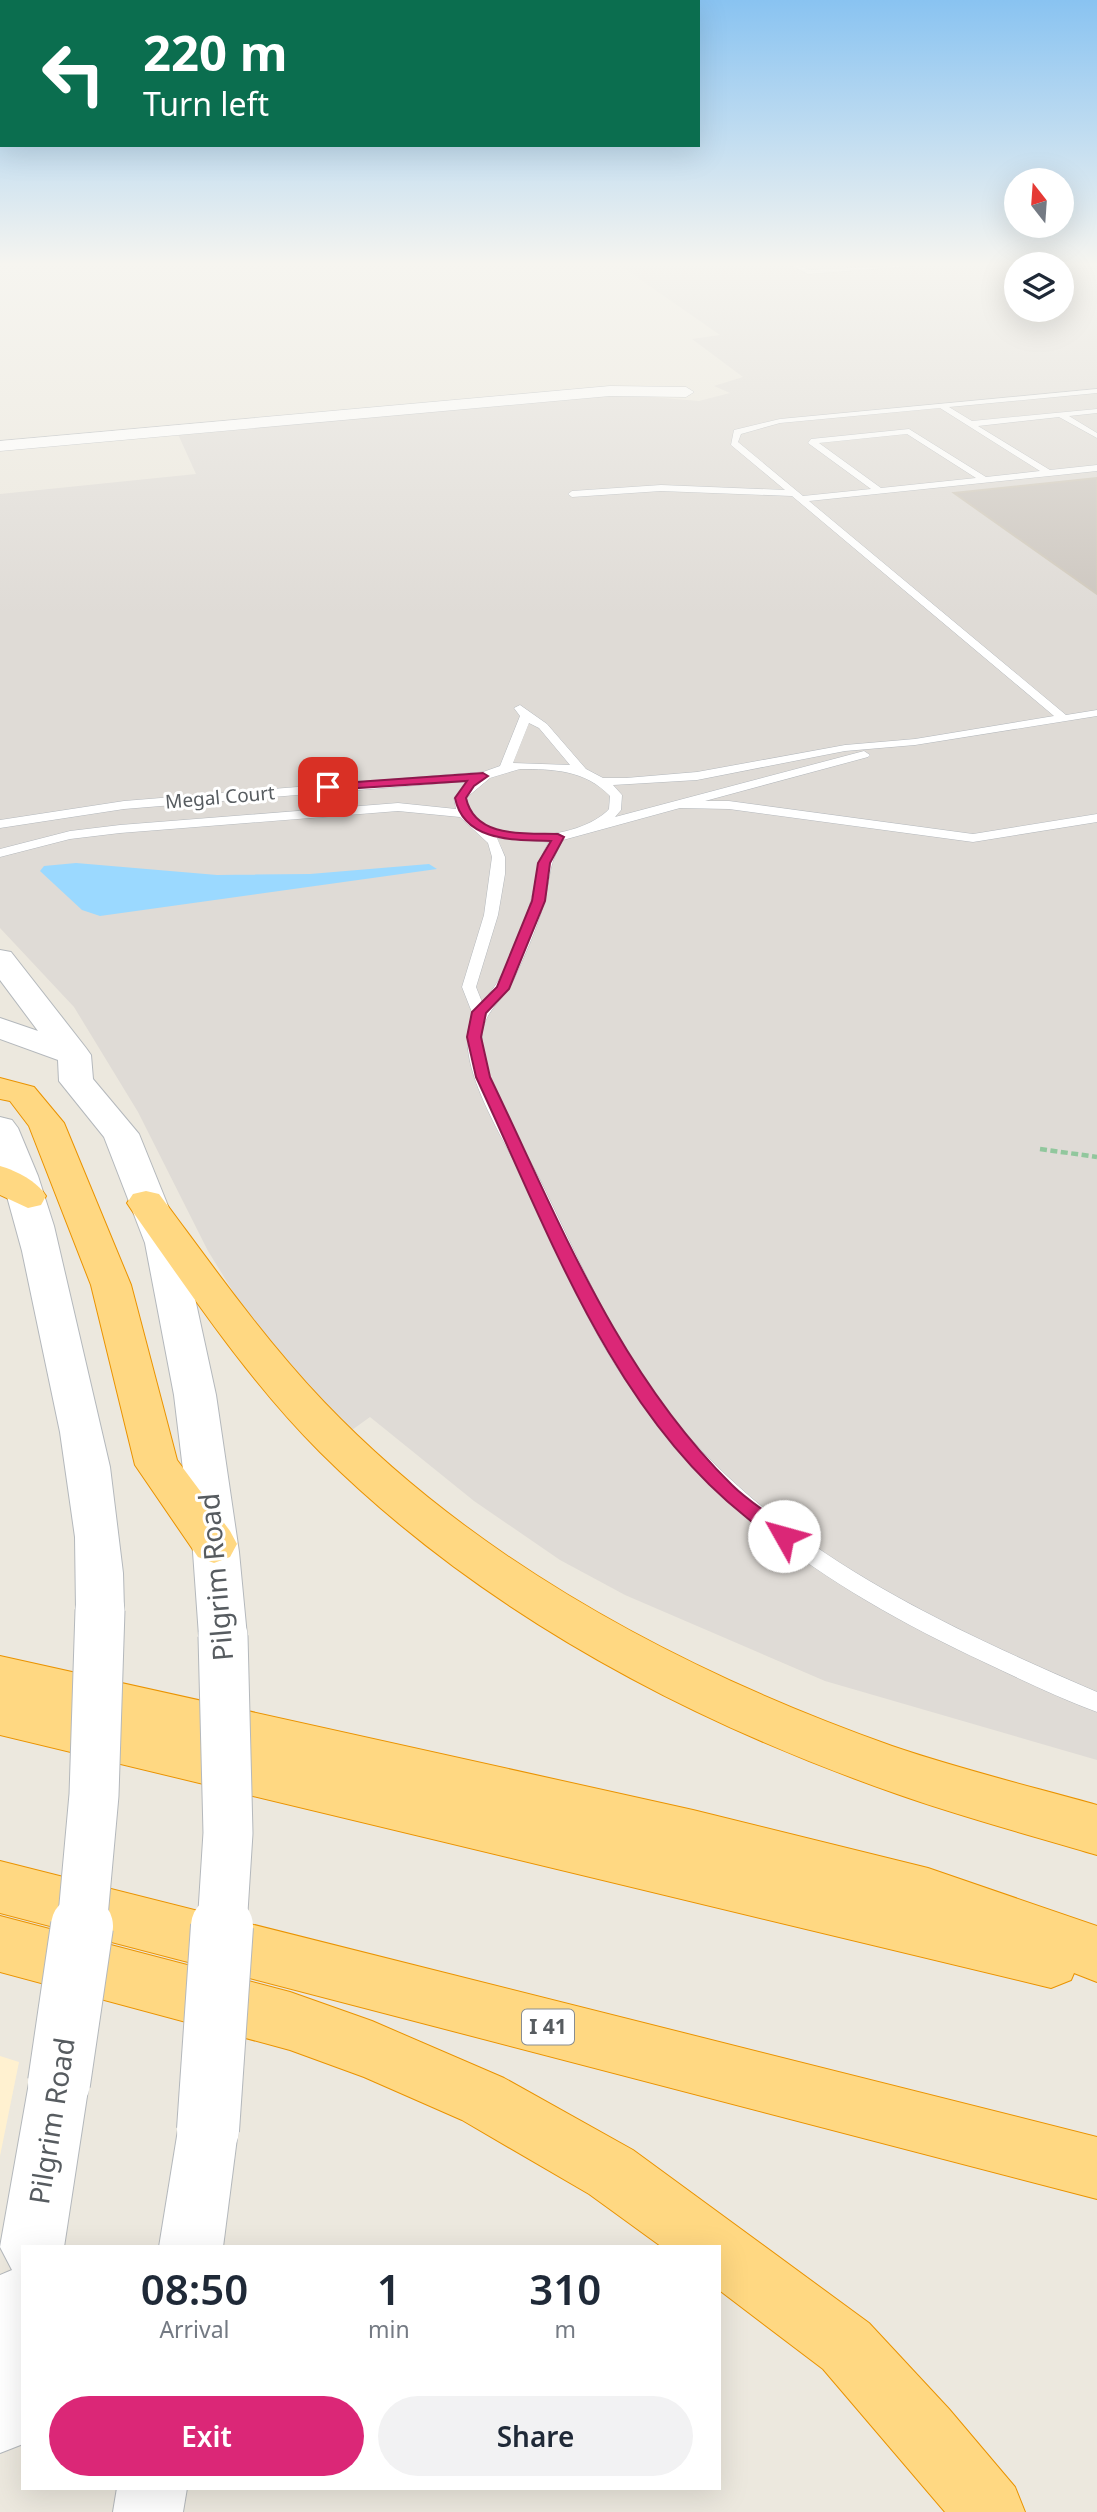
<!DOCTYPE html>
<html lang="en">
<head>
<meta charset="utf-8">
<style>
  body { margin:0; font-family:"Noto Sans",sans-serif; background:#f2f2f3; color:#1f2937; height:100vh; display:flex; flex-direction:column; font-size:26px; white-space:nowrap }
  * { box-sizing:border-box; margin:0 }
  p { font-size:23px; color:#747a83 }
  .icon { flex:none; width:38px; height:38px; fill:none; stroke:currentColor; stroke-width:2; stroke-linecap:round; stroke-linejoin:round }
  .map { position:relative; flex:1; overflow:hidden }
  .sheet { position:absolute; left:21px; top:2245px; width:700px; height:245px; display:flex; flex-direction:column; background:#fff; border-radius:0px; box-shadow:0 7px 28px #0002 }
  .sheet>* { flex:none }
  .guide { position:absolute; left:0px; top:0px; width:700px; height:147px; box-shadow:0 7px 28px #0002; background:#0b6e4f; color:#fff; overflow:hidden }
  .needle { width:46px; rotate:343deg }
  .tools { position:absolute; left:1004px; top:168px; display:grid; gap:14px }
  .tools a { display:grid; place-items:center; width:70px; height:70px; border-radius:50%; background:#fff; box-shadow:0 7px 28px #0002; font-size:35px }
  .pin { position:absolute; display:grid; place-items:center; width:60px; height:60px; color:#fff; margin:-30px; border-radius:14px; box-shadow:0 4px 10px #0006 }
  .me { position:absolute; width:77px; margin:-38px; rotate:308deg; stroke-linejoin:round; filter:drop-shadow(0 0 5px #0008) }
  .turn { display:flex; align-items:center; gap:24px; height:147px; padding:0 28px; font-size:32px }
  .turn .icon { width:91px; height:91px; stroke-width:2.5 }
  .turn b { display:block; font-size:49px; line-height:60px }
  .eta { display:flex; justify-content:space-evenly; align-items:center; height:119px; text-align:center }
  .eta b { font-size:42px; font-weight:600; line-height:49px }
  .button { display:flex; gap:14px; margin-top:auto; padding:14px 28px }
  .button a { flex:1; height:80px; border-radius:42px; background:#db2777; color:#fff; font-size:28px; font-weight:600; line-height:80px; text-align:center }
  .button a+a { background:#f2f2f3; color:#1f2937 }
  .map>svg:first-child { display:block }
</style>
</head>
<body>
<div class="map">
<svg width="1097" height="2512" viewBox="0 0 1097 2512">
  <rect width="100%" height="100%" fill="#ece8de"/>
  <path fill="#fff1d0" d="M0,2056L19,2062L0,2156Z"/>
  <path fill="#dfdbd6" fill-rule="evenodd" d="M618,264H1097V1760L825,1681L625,1595L560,1560L474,1501L370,1417L345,1435L311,1401L242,1306L208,1251L138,1112L74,1007L0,928V494L196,474L177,432L614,394L699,401L730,393L714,386L743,377L692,339L720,335ZM1017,264H1062V310H1017Z"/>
  <path fill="#9bd9ff" d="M76,863L217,875L310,874L429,864L437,869L100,916L82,910L40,871L44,866Z"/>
  <path fill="#ccc6bf" stroke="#d0c9bc" stroke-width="2" d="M1097,478V594L954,493Z"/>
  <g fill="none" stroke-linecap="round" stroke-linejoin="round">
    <g stroke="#b4b8bc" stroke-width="1">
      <g id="service">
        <path d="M789,264H796L809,270L938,264L808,274Z"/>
        <path d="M1097,389V393L949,407L972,421L1097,409V413L1069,416L1097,433V438L1059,417L978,426L1050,470L1097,465V471L809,501L1066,715L1097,710V716L915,745L845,751L697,780L613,785L622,795L621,810L615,817L864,751L870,755L868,757L705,801H729L973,834L1097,814V822L973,842L729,809L680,808L563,840C547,866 551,879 543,906C536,931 524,957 513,981C503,1000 483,1013 482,1035C479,1084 525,1147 545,1190C583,1268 617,1349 672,1417C781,1551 942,1625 1097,1692V1712C1059,1698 1022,1680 986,1663C834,1592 708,1509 616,1366C577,1305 552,1236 519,1171C500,1132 451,1057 473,1015L462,987L484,915L492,857L488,843L460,817L398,811L120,833L70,839L0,857V849L70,831L120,825L398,803L456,809L454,798L469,781L124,809L0,828V820L124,801L483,772L500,766L520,716L514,708L520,705L547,724L586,769L603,778H626L697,772L845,745L915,739L1054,716L792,496L661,491L572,497L568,494L572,491L661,485L785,490L731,445L734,430L780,419ZM940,408L1040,471L986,477L909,429L811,439L808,443L871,489L803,496L738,442L741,434L780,423ZM907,434L976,478L881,488L819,443ZM529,723L539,728L570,765L513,763ZM520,769C554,769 585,770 610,796L609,809C580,841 477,851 466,798L490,778ZM497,838L549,842C535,865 537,880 530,904C520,937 506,977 482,1002L476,987L498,915L505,874V857Z"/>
      </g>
    </g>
    <g stroke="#b4b8bc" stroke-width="1">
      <path id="minor" d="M610,386L686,387L694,392L686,397L610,396L0,451V441Z"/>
    </g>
    <g stroke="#b4b8bc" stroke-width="2">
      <g id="tertiary">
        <path d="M0,950L11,952L86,1048L91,1055L93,1079L139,1134L183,1243L216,1395L239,1552L247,1636L240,1650L223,1657L206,1650L199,1636L193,1552L174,1395L145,1243L104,1137L59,1081L58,1060L0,1039V1018L38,1031L0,980Z"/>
        <path d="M0,1117L12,1120L18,1128L38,1176L54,1226L110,1467L123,1573L124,1610L117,1624L100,1630L83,1624L76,1610L75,1537L60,1432L22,1251L0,1171Z"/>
        <path d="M59,2053L80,2062L89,2083L64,2247H23V2444L0,2453V2275L12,2270L0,2247L29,2083L38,2062Z"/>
        <path d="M208,2100L229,2109L238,2130L223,2247H159L178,2130L187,2109Z"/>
        <path d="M117,2488H187L183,2512H113Z"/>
      </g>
    </g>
    <g stroke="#ea9300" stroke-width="2">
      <g id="motorway">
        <path d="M0,1078L34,1087L64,1123L131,1285L177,1460L230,1531L237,1544L230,1557L214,1563L198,1557L135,1465L91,1285L29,1126L10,1101L0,1099Z"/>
        <path d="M0,1166C17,1171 37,1181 46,1196L41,1205L28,1208L0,1195Z"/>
        <path d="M146,1191L159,1194C212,1265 263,1338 324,1402C478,1563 684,1672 892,1746C959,1769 1029,1786 1097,1805V1855C1030,1835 962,1817 897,1794C685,1720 480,1611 320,1452C248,1380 191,1294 133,1212L127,1203L133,1194Z"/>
        <path d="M0,1656L693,1810L928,1868L1097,1926V1982L1074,1973L1071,1980L1051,1988L0,1735Z"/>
        <path d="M0,1861L1097,2137V2199L0,1913Z"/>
        <path d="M0,1916L290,1992L372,2021L504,2078L633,2150L869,2323L949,2409L1015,2487L1025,2512H945L823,2369L719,2290V2247H662L589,2194L462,2120L364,2077L290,2050L0,1972Z"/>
      </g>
    </g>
    <path stroke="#91c79d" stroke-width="4.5" stroke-dasharray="7 3.5" stroke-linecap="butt" d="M1040,1149L1097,1157"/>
    <use href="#service" fill="#fff" fill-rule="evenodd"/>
    <use href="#minor" fill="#fff" fill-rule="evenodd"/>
    <use href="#tertiary" fill="#fff" fill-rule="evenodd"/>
    <use href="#motorway" fill="#ffd882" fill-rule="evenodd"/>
    <g stroke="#b4b8bc" stroke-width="51" stroke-linecap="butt">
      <g id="tertiary-bridge-far1">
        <path d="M82,1927L94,1795L100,1610"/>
        <path d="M222,1927L228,1833L223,1636"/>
      </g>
    </g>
    <g stroke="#b4b8bc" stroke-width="64" stroke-linecap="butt">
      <g id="tertiary-bridge">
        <path d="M59,2083L82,1926"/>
        <path d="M208,2130L222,1926"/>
      </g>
    </g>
    <use href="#tertiary-bridge-far1" stroke="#fff" stroke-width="49"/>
    <use href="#tertiary-bridge" stroke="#fff" stroke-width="62"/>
  </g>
  <linearGradient id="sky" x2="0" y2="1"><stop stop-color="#89c3f1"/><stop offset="0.43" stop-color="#f6f5f0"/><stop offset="1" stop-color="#f6f5f0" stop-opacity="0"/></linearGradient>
  <rect width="1097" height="615" fill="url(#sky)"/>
  <path fill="#db2777" stroke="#8e194d" stroke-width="2" d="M483,773L488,776L474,786L466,798C475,839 526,833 558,834L564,837L550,863L545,901L509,989L486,1013L481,1037L490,1077C559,1220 617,1372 732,1485C749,1502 771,1515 791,1530L793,1536L791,1541C775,1546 758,1526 746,1517C611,1411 547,1228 476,1077L467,1037L472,1012L497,987L532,901L538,863L551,841C514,840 464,842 455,798L467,781L328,790L322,787L328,784Z"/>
  <g text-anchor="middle" stroke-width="6" stroke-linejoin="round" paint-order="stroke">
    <g font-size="19" fill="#575c60" stroke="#fff">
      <text transform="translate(220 797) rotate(-5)" y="7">Megal Court</text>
    </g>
    <rect fill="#fff" stroke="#898d90" stroke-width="2" x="522" y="2009.5" width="52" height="35" rx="5"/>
    <g font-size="21" font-weight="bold" fill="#575c60">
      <text x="548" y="2034">I 41</text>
    </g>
    <g font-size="28" fill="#575c60" stroke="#fff">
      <text transform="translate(216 1577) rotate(-95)" y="10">Pilgrim Road</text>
      <text transform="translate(52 2121) rotate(-81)" y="10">Pilgrim Road</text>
    </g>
  </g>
</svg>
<div class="tools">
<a><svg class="needle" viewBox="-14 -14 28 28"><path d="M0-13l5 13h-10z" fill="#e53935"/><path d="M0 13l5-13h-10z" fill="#747a83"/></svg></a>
<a><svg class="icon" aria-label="layers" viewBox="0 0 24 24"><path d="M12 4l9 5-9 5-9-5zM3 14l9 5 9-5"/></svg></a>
</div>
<div class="pin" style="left:328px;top:787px;background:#d93025"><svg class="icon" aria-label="arrive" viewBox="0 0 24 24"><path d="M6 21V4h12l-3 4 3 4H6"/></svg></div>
<svg class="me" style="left:784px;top:1536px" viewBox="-20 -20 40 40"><circle r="19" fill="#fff"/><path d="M0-13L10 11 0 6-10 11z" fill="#db2777"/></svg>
<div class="guide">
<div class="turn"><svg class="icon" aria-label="left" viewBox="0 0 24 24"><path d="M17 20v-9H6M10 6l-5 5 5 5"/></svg><div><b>220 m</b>Turn left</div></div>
</div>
<section class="sheet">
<div class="eta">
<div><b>08:50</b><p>Arrival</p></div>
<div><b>1</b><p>min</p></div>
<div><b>310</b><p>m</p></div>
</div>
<div class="button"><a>Exit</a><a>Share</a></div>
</section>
</div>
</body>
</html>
